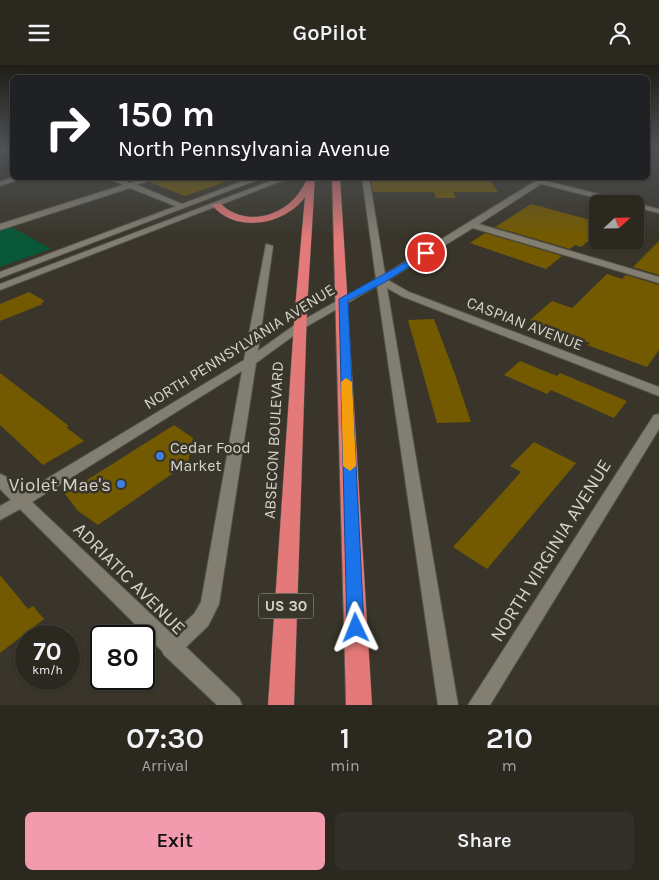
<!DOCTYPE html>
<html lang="en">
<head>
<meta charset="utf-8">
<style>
  body { margin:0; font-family:Karla,sans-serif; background:#333029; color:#f1f3f6; height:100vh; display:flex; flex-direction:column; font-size:19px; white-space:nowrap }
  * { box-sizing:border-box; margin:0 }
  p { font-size:16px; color:#a6a6a5 }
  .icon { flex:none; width:28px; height:28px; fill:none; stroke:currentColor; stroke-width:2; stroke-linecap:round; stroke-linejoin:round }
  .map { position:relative; height:640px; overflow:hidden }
  .details { display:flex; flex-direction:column; background:#2b2820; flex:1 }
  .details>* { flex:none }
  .top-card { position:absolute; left:10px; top:10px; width:640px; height:105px; border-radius:8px; box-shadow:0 1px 4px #0004,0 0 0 1px #47443e; background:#202124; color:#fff; overflow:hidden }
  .needle { width:32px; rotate:68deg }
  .fabs { position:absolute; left:589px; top:130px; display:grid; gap:10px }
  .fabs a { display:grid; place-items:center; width:55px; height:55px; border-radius:8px; background:#2b2820; box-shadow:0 1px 4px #0004,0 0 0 1px #47443e; font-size:25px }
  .speed { position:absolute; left:15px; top:560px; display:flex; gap:10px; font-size:25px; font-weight:700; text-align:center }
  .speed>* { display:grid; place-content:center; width:65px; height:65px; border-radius:50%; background:#2b2820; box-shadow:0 1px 4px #0004,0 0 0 1px #47443e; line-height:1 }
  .speed small { font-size:12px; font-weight:400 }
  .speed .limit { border:2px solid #111; border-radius:8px; background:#fff; color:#111 }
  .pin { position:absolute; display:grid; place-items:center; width:42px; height:42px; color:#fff; margin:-21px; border:2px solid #fff; border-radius:50%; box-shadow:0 1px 5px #0007 }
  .me { position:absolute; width:55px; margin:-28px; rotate:358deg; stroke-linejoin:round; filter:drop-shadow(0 0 4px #0008) }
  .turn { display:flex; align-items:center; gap:18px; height:105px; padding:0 25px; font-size:22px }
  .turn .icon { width:65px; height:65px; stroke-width:2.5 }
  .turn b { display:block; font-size:35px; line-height:42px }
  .eta { display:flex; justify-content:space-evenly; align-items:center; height:85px; text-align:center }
  .eta b { font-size:30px; font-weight:600; line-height:35px }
  .button { display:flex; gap:10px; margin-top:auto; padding:10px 25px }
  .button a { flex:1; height:58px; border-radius:8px; background:#f29aae; color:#111; font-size:20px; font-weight:600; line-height:58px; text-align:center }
  .button a+a { background:#333029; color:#f1f3f6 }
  header { display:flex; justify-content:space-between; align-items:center; height:65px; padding:0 25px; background:#2b2820; font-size:22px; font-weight:600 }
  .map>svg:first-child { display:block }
</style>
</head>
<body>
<header><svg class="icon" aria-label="menu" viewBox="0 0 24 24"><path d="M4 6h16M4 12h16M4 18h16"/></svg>GoPilot<svg class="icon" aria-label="person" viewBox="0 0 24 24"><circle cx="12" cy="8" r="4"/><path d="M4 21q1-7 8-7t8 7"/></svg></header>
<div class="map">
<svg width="659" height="640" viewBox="0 0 659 640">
  <rect width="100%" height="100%" fill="#39352a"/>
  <path fill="#075738" d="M10,161L51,184L0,202V164Z"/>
  <g fill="#735a00">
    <path d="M160,112H231V115L185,131L149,117Z"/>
    <path d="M371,112L489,113L498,127H453L456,133H436L434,127H373Z"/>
    <path d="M531,139L598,157V168L581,182L575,180L570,184L495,162Z"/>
    <path d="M485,168L562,191L546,204L470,178Z"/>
    <path d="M659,176V210L633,202Z"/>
    <path d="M607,209L622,214L626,210L659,220V285L647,302L587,280L590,278L530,255L552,236L572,243Z"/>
    <path d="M29,227L45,236L41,238L43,239L0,256V239Z"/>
    <path d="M434,254L456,312L471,357L437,358L408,255Z"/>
    <path d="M520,296L557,311L560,308L627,336L614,353L551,325L547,329L504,310Z"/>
    <path d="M0,308L69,361L66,362L84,376L43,400L0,360Z"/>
    <path d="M174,360L193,373L188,398L98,460L78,446L65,429Z"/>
    <path d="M534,377L576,398L487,504L453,482L521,407L510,401Z"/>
    <path d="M0,510L28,544L33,541L44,554L0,588Z"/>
  </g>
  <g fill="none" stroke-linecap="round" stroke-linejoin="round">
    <g stroke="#57544a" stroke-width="2">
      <g id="street">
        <path d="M6,82H12V84L0,88V84Z"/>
        <path d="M14,112H26L0,121V117Z"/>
        <path d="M106,112H117L130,118L146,112H158L137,120L187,141L180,143L130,123L0,165V159L123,120Z"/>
        <path d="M362,112H369L385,209L542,112H551L546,116L659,144V148L635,142V139H620L541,119L479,159L659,212V218L473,163L388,215L409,227L659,322V331L401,231L387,223L458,640H438L377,221L304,263L256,298L219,539L208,561L186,582L239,633L242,640H217L164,590L162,586L20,444L0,455V441L11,435L0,424V409L5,411L23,428L244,295L266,179L273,181L258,286L296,259L376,214ZM242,306L201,537L194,549L172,569L32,437Z"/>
        <path d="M659,349V364L490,640H468L654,350Z"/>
      </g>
    </g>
    <g stroke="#57544a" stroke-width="2">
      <g id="secondary">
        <path d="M254,112H265L0,213V207Z"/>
        <path d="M281,112H292L0,225V219Z"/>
      </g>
    </g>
    <g stroke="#57544a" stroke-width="1">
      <g id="highway">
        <path d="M307,112H315L307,244L294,640H268L295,244L305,132C285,160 235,169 212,140L220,138C243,162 283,153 300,126C303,122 306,118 307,112Z"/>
        <path d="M332,112H340L372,640H346Z"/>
      </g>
    </g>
    <use href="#street" fill="#827e71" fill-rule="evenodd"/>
    <use href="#secondary" fill="#827e71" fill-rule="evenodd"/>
    <use href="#highway" fill="#e37978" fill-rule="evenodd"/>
  </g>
  <linearGradient id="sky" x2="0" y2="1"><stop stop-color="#1f1d17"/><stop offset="0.48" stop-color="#4e5155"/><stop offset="1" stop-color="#4e5155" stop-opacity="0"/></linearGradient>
  <rect width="659" height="172" fill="url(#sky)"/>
  <path fill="#1a73e8" stroke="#114b97" d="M424,187L431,188L385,217L348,236L364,563L362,568L356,571L350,568L347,563L339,234Z"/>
  <path fill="#f59e0b" d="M346,313L352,317L356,401L350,406L343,401L341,317Z"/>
  <g fill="#3f7fe0" stroke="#39352a" stroke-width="2">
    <circle cx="160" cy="391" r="5"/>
    <circle cx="121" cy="419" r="5"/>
  </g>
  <g text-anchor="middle" stroke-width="5" stroke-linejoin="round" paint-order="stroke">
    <rect fill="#39352a" stroke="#a6a49b" stroke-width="1" x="258.5" y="528.5" width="55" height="25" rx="4"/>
    <g font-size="15" font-weight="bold" fill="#d5d3cc">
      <text x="286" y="546">US 30</text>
    </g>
    <g font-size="16" fill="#d5d3cc" stroke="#39352a">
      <text transform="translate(525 258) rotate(21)" y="6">CASPIAN AVENUE</text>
      <text transform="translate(239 281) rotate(-32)" y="6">NORTH PENNSYLVANIA AVENUE</text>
      <text transform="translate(273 375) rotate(-87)" y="6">ABSECON BOULEVARD</text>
    </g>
    <g font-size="16" fill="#d5d3cc" stroke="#39352a" text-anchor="start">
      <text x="170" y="388">Cedar Food<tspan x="170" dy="18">Market</tspan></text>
    </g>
    <g font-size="19" fill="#d5d3cc" stroke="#39352a" text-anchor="end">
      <text x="111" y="426">Violet Mae's</text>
    </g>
    <g font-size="19" fill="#d5d3cc" stroke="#39352a">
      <text transform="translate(550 485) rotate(-58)" y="7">NORTH VIRGINIA AVENUE</text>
      <text transform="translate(130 513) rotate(45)" y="7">ADRIATIC AVENUE</text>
    </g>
  </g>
</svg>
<div class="fabs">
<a><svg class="needle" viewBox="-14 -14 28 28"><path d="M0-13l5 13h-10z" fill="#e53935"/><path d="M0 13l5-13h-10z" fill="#a6a6a5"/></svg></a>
</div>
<div class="speed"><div>70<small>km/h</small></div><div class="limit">80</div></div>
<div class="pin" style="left:426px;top:188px;background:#d93025"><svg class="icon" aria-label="arrive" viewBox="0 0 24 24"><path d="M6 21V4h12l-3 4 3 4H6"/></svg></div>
<svg class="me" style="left:356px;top:563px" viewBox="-20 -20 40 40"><path d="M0-17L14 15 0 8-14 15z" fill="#1a73e8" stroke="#fff" stroke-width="4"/></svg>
<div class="top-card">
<div class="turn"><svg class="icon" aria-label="right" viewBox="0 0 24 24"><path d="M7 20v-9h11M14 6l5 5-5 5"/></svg><div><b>150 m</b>North Pennsylvania Avenue</div></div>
</div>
</div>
<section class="details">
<div class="eta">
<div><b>07:30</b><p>Arrival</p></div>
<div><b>1</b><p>min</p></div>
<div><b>210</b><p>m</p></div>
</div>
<div class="button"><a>Exit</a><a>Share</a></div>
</section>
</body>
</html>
